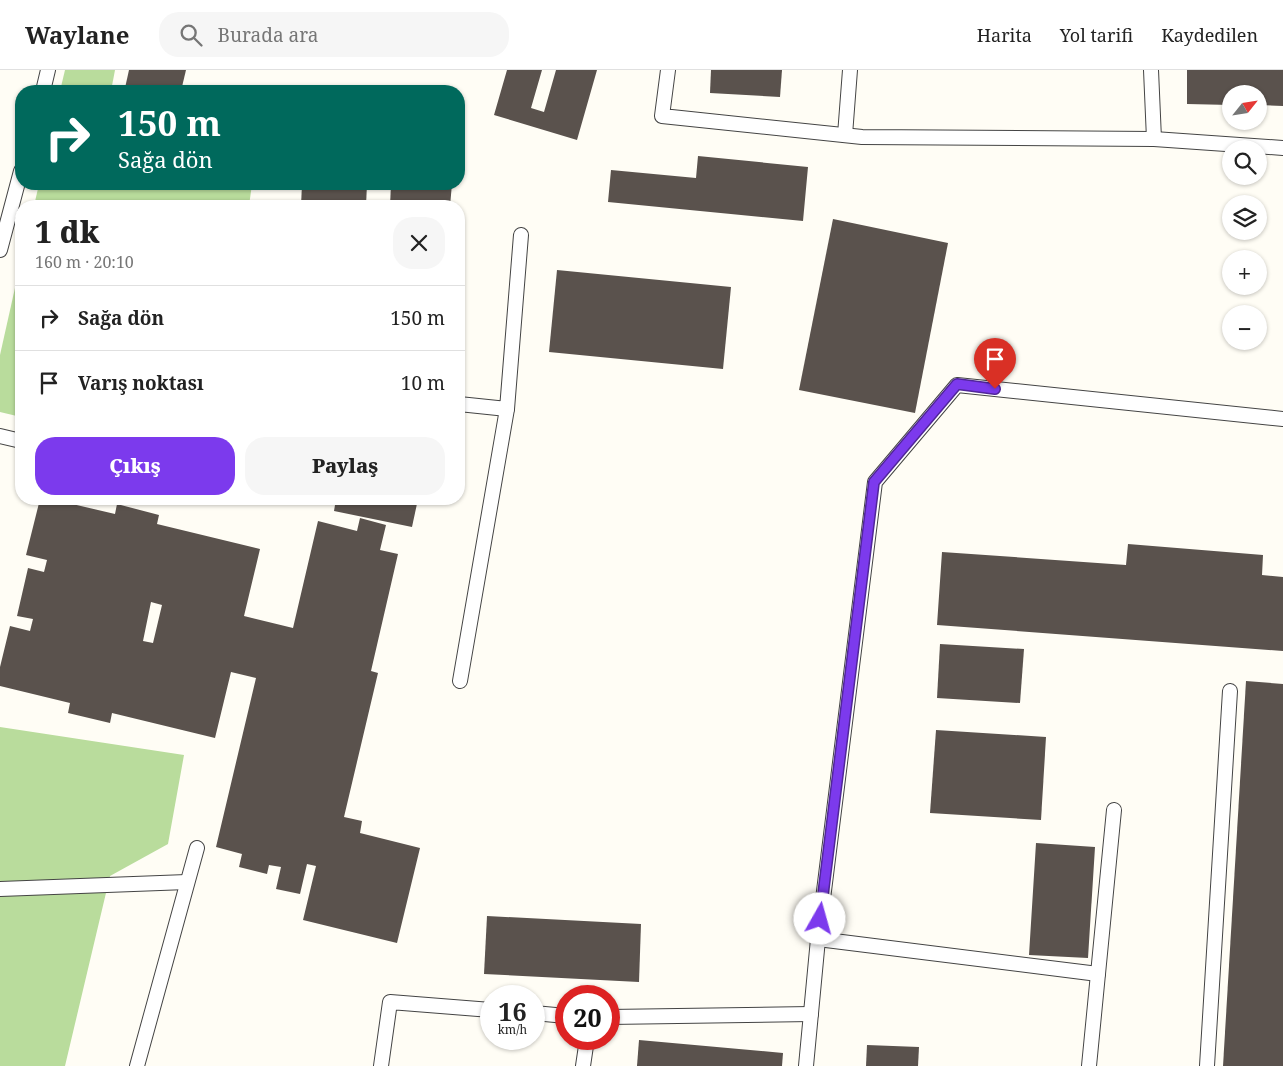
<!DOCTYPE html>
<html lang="tr">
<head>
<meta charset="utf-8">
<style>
  body { margin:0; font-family:"Noto Serif",serif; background:#f6f6f6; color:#222; height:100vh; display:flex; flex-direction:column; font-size:19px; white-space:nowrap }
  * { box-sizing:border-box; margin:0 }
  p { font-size:16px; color:#767676 }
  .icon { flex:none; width:28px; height:28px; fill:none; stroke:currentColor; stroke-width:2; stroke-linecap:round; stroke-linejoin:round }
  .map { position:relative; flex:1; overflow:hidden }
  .details { position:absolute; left:15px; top:130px; width:450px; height:305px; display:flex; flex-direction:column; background:#fff; border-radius:20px; box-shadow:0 1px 4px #0004 }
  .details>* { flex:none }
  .top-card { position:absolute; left:15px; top:15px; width:450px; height:105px; border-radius:20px; box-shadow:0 1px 4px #0004; background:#00695c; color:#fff; overflow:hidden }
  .needle { width:32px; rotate:60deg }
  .controls { position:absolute; left:1222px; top:15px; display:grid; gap:10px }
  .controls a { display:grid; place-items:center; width:45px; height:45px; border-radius:50%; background:#fff; box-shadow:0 1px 4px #0004; font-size:25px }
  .speed { position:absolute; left:480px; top:915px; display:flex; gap:10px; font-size:25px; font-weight:700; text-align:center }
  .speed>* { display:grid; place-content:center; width:65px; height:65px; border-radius:50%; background:#fff; box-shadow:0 1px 4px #0004; line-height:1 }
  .speed small { font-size:12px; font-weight:400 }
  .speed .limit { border:8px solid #d22; background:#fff; color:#111 }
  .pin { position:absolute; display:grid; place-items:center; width:42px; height:42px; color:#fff; margin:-51px -21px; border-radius:50% 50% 50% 0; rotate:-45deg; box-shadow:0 0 5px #0007 }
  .pin .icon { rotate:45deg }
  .me { position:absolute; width:55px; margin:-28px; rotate:7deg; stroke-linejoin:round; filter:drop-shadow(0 0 4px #0008) }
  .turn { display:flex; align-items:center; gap:18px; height:105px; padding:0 20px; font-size:22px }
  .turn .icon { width:65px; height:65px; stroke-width:2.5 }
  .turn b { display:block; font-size:35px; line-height:42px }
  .round { display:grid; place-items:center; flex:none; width:52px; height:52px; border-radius:20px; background:#f6f6f6 }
  .summary { display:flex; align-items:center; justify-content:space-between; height:85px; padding:0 20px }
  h1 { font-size:30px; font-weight:800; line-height:38px }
  .action { display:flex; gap:10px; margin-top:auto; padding:10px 20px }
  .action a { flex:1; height:58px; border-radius:20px; background:#7c3aed; color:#fff; font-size:20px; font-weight:800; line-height:58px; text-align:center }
  .action a+a { background:#f6f6f6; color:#222 }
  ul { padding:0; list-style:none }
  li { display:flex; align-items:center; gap:15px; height:65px; padding:0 20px; border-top:1px solid #e0e0e0 }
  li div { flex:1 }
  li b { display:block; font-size:19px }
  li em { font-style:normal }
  header { display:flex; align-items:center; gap:30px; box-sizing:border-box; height:70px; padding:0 25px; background:#fff; border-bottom:1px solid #e0e0e0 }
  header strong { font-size:24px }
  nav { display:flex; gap:28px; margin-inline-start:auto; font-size:18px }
  .search { width:350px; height:45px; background:#f6f6f6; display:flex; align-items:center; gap:12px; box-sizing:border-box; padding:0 18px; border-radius:20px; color:#767676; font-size:19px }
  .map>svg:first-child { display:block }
</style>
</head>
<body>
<header>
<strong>Waylane</strong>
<div class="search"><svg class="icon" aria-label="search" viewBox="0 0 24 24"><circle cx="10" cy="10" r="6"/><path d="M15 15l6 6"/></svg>Burada ara</div>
<nav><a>Harita</a><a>Yol tarifi</a><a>Kaydedilen</a></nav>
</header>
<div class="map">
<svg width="1283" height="996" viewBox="0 0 1283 996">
  <rect width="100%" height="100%" fill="#fffdf5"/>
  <g fill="#b9dc9c">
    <path d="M65,0H115L111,21H60Z"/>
    <path d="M39,114H252L249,136H34Z"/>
    <path d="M21,191V347L0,342V285Z"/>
    <path d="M0,657L184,685L168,774L110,806L65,996H0Z"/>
  </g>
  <g fill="#5a524d" fill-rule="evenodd">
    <path d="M129,0H186L181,21H137L125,18Z"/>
    <path d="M507,0H542L531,38L544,42L556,0H597L577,70L494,45Z"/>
    <path d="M711,0H782L780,27L710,23Z"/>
    <path d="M1187,0H1283V36L1259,35V24H1231V35L1187,34Z"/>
    <path d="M698,86L808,97L803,151L608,132L611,100L696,108Z"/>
    <path d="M302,114H367L366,136H301Z"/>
    <path d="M391,114H452L450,136H390Z"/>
    <path d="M833,149L948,173L915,343L799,320Z"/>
    <path d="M557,200L731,217L723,299L549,282Z"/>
    <path d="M40,429H51L115,444L117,434L159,445L157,454L260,479L244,546L293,558L318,451L357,461L360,448L386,455L380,480L398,484L371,601L378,603L344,747L362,751L360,763L420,778L397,873L303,850L316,796L307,794L300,824L276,819L281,797L269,795L267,804L239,797L242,784L216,777L256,608L231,602L215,668L112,643L110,653L68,643L70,633L0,616V597L10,556L30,561L33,549L17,546L28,498L44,502L47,490L26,485ZM151,532L162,535L153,573L143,571Z"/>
    <path d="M336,429H418L412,457L334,441Z"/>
    <path d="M1128,474L1263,485L1262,505L1283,507V581L937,555L942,482L1126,495Z"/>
    <path d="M940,574L1024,579L1020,633L937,628Z"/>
    <path d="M1246,611L1283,614V996H1223Z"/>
    <path d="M936,660L1046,667L1041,750L930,743Z"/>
    <path d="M1036,773L1095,777L1088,888L1029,885Z"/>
    <path d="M487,846L641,854L639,912L484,904Z"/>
    <path d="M639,970L783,983L782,996H637Z"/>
    <path d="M867,975L919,977L918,996H866Z"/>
  </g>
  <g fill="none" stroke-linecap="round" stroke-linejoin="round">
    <g stroke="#444" stroke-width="16">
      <g id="lane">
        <path d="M668,0L662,46L862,67L1154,69L1283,78"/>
        <path d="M1151,0L1154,69"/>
        <path d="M43,21L48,0"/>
        <path d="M845,65L850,0"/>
        <path d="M0,180L21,101"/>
        <path d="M459,334L507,339L521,165"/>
        <path d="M0,366L21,371"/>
        <path d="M460,611L507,339"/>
        <path d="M0,819L187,812"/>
        <path d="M818,869L1098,904"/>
        <path d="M534,943L566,946"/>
        <path d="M609,947L811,944"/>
        <path d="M137,996L197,778"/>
        <path d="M381,996L390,932L491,940"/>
        <path d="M583,996L587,969"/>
        <path d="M806,996L818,869L875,412L957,315L1283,349"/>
        <path d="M1089,996L1114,740"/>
        <path d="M1207,996L1230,621"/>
      </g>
    </g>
    <use href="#lane" stroke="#fff" stroke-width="14"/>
  </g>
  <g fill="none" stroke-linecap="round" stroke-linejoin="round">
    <g stroke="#51269a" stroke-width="12">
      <path id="route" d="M820,849L874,412L957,314L995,319"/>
    </g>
    <use href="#route" stroke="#7c3aed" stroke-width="9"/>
  </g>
</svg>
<div class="controls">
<a><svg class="needle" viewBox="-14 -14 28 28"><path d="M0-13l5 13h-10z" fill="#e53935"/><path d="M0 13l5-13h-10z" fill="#767676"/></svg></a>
<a><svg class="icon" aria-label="search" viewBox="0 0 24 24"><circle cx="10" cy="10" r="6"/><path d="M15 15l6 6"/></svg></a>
<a><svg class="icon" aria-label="layers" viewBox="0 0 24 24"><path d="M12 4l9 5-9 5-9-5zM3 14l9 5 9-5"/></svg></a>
<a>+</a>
<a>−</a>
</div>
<div class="speed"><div>16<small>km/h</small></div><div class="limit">20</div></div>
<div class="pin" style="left:995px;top:319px;background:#d93025"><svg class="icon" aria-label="arrive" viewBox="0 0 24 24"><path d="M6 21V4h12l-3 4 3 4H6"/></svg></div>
<svg class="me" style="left:820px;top:849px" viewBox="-20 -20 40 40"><circle r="19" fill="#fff"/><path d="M0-13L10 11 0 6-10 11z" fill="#7c3aed"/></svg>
<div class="top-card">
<div class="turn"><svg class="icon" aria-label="right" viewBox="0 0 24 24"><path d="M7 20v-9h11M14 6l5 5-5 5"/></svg><div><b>150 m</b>Sağa dön</div></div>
</div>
<section class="details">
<div class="summary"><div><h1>1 dk</h1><p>160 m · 20:10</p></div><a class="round"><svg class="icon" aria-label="close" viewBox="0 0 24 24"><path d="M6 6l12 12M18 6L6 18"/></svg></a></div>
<ul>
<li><svg class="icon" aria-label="right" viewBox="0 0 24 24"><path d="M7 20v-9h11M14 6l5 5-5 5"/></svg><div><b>Sağa dön</b></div><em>150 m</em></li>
<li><svg class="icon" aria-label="arrive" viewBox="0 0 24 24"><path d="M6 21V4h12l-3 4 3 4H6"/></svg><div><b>Varış noktası</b></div><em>10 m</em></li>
</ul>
<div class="action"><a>Çıkış</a><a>Paylaş</a></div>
</section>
</div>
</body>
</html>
